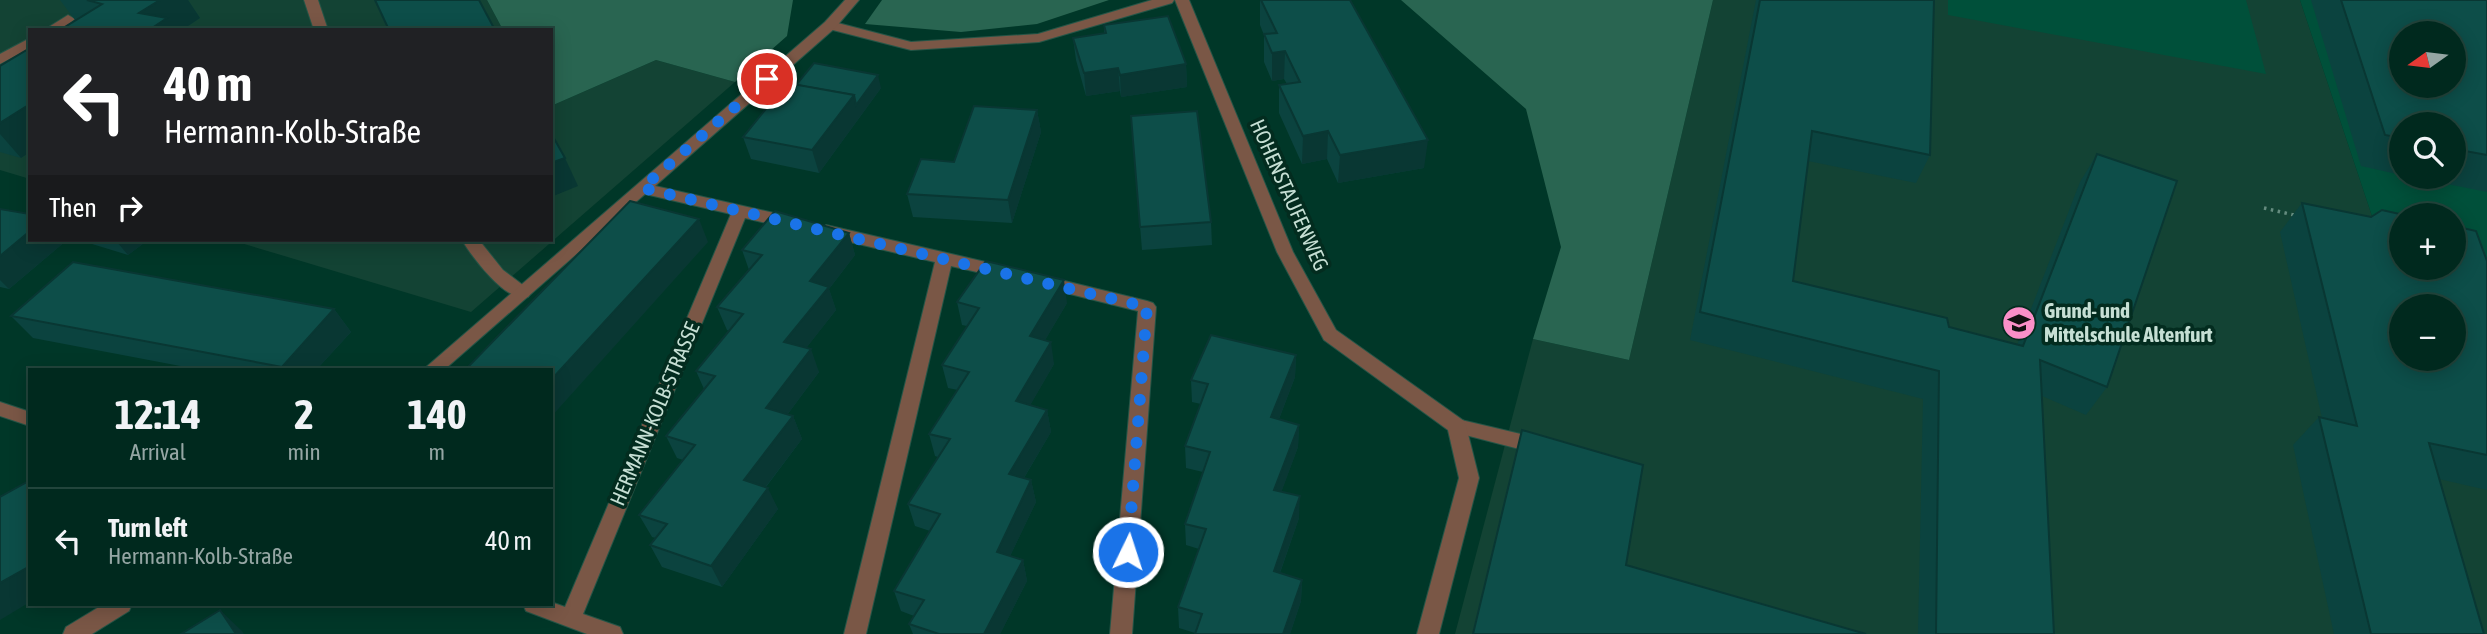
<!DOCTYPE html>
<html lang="en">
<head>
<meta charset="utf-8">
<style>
  body { margin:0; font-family:"Asap Condensed",sans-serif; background:#0a3127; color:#f1f3f6; height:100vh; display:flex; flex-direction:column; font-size:26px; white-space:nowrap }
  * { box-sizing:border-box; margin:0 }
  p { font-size:23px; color:#95a6a4 }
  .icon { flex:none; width:38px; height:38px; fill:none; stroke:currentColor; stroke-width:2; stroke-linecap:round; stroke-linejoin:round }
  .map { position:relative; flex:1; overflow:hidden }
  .drawer { position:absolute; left:28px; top:368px; width:525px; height:238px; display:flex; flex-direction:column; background:#00291e; border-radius:0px; box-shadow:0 4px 18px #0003,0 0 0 2px #22453c }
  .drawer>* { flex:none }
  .hud { position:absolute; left:28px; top:28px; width:525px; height:214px; border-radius:0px; box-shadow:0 4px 18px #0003,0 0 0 2px #22453c; background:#202124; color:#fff; overflow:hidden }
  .needle { width:46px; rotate:256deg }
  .tools { position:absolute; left:2389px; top:21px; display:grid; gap:14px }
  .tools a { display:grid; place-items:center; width:77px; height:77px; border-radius:50%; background:#00291e; box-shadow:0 4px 18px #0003,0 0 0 2px #22453c; font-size:35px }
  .pin { position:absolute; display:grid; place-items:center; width:60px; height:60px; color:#fff; margin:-30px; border:4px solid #fff; border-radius:50%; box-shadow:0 2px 7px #0007 }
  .me { position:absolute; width:77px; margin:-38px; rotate:4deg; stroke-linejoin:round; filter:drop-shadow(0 0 5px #0008) }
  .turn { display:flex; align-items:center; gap:24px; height:147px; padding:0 21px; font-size:32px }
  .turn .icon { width:91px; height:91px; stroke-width:2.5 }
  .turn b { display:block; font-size:49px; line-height:60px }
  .then { display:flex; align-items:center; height:66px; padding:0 21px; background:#0003; gap:14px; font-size:26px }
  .eta { display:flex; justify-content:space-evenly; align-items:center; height:119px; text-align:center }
  .eta b { font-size:42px; font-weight:700; line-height:49px }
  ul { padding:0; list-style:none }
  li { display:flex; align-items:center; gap:21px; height:105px; padding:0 21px; border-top:2px solid #22453c }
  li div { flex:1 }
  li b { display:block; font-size:26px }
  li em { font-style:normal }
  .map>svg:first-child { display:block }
</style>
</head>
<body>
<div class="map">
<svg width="2487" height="634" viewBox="0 0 2487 634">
  <rect width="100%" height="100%" fill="#003728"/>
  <g fill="#134334" fill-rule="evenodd">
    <path d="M0,0H487L503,30H30V179L0,170Z"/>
    <path d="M1713,0H2300L2380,240L2401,268L2487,267V634H1455L1533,339L1629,360ZM2401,306H2454V359H2401Z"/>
    <path d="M656,60L735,82L471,312L231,240H551V106Z"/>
  </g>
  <g fill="#00503a" fill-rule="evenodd">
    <path d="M1948,0H2246L2266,74L1948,15Z"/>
    <path d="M2300,0H2487V267L2454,259V215H2401L2380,240ZM2401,33H2454V86H2401ZM2401,124H2454V177H2401Z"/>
  </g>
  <g fill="#296551">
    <path d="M487,0H793L787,36L735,82L656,60L551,106V30H503Z"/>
    <path d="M882,0H1109L1037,24L961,32L865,24Z"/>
    <path d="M1401,0H1713L1629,360L1533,339L1561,247L1526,109Z"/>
  </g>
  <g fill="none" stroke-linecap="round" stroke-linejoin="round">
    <g stroke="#245547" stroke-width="2">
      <g id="lane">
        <path d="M304,0H318L328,30H314Z"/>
        <path d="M1152,0H1174L1172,3L1039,42L911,50L825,28L823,25L830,21L911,42L1038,34Z"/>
        <path d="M462,240H479L503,270L528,289L531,293L528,297C507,304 472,257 462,240Z"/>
        <path d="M1457,419L1542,439L1549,442L1552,447L1549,452L1542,455L1450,431L1448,426L1450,421Z"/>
      </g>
    </g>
    <g stroke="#245547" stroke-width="2">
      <g id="street">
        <path d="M845,0H859L835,28L655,186L792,217L800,223L792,229L745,218L583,614L620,627L623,634H587L526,611L523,604H551V602L565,607L731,214L645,194L445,369H424L825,22Z"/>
        <path d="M1175,0H1189L1293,252L1336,330L1464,421L1466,426L1479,478L1439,634H1417L1459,478L1448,430L1324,340L1277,252Z"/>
        <path d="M68,15L75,19L61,30H44Z"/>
        <path d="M30,38V48L0,64V54Z"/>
        <path d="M826,225L1003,266L1011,272L1003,278L951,266L866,634H844L935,262L820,235L818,231Z"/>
        <path d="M1044,276L1147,301L1153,303L1156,307L1132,634H1110L1138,311L1038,286L1035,282L1038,278Z"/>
        <path d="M0,402L30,412V426L0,416Z"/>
        <path d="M104,604H132L129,611L92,634H63L66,627Z"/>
      </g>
    </g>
    <path stroke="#658c7f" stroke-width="3.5" stroke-dasharray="2.5 4.5" stroke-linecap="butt" d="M2264,208L2298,216"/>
    <use href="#lane" fill="#7a5746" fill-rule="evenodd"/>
    <use href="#street" fill="#7a5746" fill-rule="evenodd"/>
  </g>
  <g fill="#0b433f">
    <path d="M60,0H188L200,18L182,30H60L75,20Z"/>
    <path d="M1260,0H1350L1424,168L1338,183L1327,159L1302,164L1279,113V85L1287,84L1284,79L1272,81L1264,62V35L1260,25Z"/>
    <path d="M1756,0H1934L1930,155L1916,183L1808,161L1793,281L1949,327L2017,345L2080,182L2097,154L2107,387L2086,415L2042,396L2054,634H1918L1923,399L1690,340Z"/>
    <path d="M2311,0H2487V192L2412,177H2454V124H2401V175L2361,166Z"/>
    <path d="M1104,25L1186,64L1187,87L1121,97L1120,91L1086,96L1076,60L1073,38L1104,33Z"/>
    <path d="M30,48V152L21,158L0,152V66Z"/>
    <path d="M881,88L819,173L751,159L743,137Z"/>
    <path d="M1037,110L1041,132L1012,223L913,217L907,194L954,162Z"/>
    <path d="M1131,116L1211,222L1212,245L1142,250Z"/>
    <path d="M2302,203L2487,261V490L2439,479L2484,634H2334L2293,445L2319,417L2322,418L2280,232Z"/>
    <path d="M0,209L67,240L9,289L0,287Z"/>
    <path d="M849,233L855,255L829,289L836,310L806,348L819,372L787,415L793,416L802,439L766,487L778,509L722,587L662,567L650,545L656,538L652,537L639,515L683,460L677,458L666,436L704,389L696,371L729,331L727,330L717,307L749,270L742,250Z"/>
    <path d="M79,240H148L128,255Z"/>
    <path d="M957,302L1067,303L1045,340L1054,364L1030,405L1047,410L1051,432L1024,478L1031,480L1036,502L1010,556L1023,560L1027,581L1000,634H913L909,624L914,616L901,611L894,591L930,531L915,526L908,504L938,457L935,456L929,434L958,390L948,388L942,365L967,326L962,325Z"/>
    <path d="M334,309L351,332L317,369H196L33,338L11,316Z"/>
    <path d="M1296,355L1295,377L1279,419L1299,425L1298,447L1281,492L1299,518L1280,573L1302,580L1301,601L1290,634H1195V633L1179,628L1178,607L1199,549L1186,545L1185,524L1203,472L1186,468L1185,446L1201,404L1192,402L1191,380Z"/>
  </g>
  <g fill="#093733">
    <path d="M160,0H188L200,18L182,30H149L139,13Z"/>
    <path d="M1285,51L1284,79L1272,81V53Z"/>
    <path d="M1186,64L1187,87L1121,97L1120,75Z"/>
    <path d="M1118,68L1120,91L1086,96L1084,73Z"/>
    <path d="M878,75L881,88L819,173L812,150L854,95Z"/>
    <path d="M30,104V152L21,158L0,134V123Z"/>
    <path d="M1037,110L1041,132L1012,223L1008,200Z"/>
    <path d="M1328,131L1327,159L1302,164L1303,136Z"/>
    <path d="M1428,140L1424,168L1338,183L1340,155Z"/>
    <path d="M565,158L578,186L551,197V163Z"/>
    <path d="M699,219L708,242L551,417V380Z"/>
    <path d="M30,231V240H67L9,289L0,280V256Z"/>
    <path d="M849,233L855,255L829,289L836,310L793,365L784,342L810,281Z"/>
    <path d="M120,240H148L128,255L117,242Z"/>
    <path d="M1064,280L1067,303L1034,359L1030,336Z"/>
    <path d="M334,309L351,332L317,369H284L282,367Z"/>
    <path d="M1051,342L1054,364L1020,423L1016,401Z"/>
    <path d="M811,349L819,372L775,431L766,408Z"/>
    <path d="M1296,355L1295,377L1271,440V417Z"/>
    <path d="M1047,410L1051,432L1013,496L1009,474Z"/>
    <path d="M793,416L802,439L754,502L744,480Z"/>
    <path d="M1299,425L1298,447L1274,512V490Z"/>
    <path d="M1031,480L1036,502L1002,573L997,552Z"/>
    <path d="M768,488L778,509L722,587L711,566Z"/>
    <path d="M1300,496L1299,518L1273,592L1274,571Z"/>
    <path d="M1023,560L1027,581L1000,634H984Z"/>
    <path d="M30,566V602L0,620V583Z"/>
    <path d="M1302,580L1301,601L1290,634H1283Z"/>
    <path d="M220,610L242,631L244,634H236Z"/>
  </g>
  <g fill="#0d4e49" stroke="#093733" stroke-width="2" fill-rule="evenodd">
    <path d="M87,0H160L139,13L167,18L149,30H60L102,4Z"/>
    <path d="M375,0H479L495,30H389Z"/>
    <path d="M1261,0H1350L1428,140L1340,155L1328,131L1303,136L1279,85L1300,82L1285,51L1272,53L1264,34L1277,33Z"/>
    <path d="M1760,0H1934L1930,155L1812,131L1793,281L1947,318L1949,327L2023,346L2097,154L2177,181L2107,387L2040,360L2054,634H1936L1939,371L1700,312Z"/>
    <path d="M2341,0H2487V155L2454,149V124H2401V138L2385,135ZM2401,33H2454V86H2401Z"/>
    <path d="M1168,16L1186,64L1120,75L1118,68L1084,73L1073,38L1106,33L1104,25Z"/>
    <path d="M30,48V104L0,123V66Z"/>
    <path d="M814,63L878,75L856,105L854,95L796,85Z"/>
    <path d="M787,83L854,95L812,150L743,137Z"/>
    <path d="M974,106L1037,110L1008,200L907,194L921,159L954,162Z"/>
    <path d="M1197,111L1211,222L1140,227L1131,116Z"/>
    <path d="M551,133L565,158L551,163Z"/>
    <path d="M630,201L699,219L551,380V369H466Z"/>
    <path d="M2302,203L2371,217L2382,210L2404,215H2401V268H2454V226L2476,231L2487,261V455L2429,443L2484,634H2371L2319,417L2357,426ZM2401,306H2454V359H2401Z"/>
    <path d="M0,209L30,214V231L0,256Z"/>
    <path d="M775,211L849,233L810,281L829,287L784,342L811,349L766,408L793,416L744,480L768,488L711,566L650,545L667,524L639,515L695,445L666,436L715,376L696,371L743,314L717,307L762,255L742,250Z"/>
    <path d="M986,261L1064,280L1030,336L1051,342L1016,401L1047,410L1009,474L1031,480L997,552L1023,560L984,634H939L909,624L924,600L894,591L940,514L908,504L950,439L929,434L969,372L942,365L979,308L957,302Z"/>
    <path d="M73,262L334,309L282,367L11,316Z"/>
    <path d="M1211,335L1296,355L1271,417L1299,425L1274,490L1300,496L1274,571L1302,580L1283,634H1195L1202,614L1178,607L1206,529L1185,524L1210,452L1185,446L1208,384L1191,380Z"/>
    <path d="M1522,430L1643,465L1626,565L1866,634H1473Z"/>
    <path d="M27,482L30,486V566L0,583V497Z"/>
    <path d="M220,610L236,634H181Z"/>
  </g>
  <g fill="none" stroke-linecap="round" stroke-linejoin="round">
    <path stroke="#1a73e8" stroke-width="12" stroke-dasharray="0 21.6" d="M767,79L642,188L1147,307L1128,552"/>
  </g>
  <defs>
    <g id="school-disc" transform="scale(1.75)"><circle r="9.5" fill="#fa8fc8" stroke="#032c1f"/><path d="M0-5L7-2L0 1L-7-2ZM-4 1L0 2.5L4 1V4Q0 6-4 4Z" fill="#111"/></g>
  </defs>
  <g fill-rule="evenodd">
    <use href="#school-disc" x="2019" y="323"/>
  </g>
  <g text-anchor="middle" stroke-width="7" stroke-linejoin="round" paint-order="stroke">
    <g font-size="21" fill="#c6dfd4" stroke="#032c1f">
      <text transform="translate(1289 195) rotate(66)" y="7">HOHENSTAUFENWEG</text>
      <text transform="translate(655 414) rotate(-67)" y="7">HERMANN-KOLB-STRASSE</text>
    </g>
    <g font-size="21" font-weight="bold" fill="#c6dfd4" stroke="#032c1f" text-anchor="start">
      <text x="2044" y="318">Grund- und<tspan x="2044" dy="24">Mittelschule Altenfurt</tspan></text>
    </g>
  </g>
</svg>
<div class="tools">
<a><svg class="needle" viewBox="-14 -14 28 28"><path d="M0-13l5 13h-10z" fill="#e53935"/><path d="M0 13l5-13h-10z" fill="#95a6a4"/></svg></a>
<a><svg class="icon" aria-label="search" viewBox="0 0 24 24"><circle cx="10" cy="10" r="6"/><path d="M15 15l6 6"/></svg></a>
<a>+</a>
<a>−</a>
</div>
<div class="pin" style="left:767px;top:79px;background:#d93025"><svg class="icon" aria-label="arrive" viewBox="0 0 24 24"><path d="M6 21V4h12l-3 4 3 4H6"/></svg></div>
<svg class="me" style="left:1128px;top:552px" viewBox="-20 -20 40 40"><circle r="17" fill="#1a73e8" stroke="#fff" stroke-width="3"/><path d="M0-11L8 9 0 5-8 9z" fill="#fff"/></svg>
<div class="hud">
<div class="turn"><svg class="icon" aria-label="left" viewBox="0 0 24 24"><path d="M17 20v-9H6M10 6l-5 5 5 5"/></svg><div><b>40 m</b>Hermann-Kolb-Straße</div></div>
<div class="then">Then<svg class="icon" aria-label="right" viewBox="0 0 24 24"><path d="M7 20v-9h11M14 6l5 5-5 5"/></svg></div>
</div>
<section class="drawer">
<div class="eta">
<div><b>12:14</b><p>Arrival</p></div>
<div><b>2</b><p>min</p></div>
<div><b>140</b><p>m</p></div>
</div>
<ul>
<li><svg class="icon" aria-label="left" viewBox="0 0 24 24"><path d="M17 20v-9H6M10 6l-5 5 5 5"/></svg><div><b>Turn left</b><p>Hermann-Kolb-Straße</p></div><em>40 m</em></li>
</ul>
</section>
</div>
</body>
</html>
